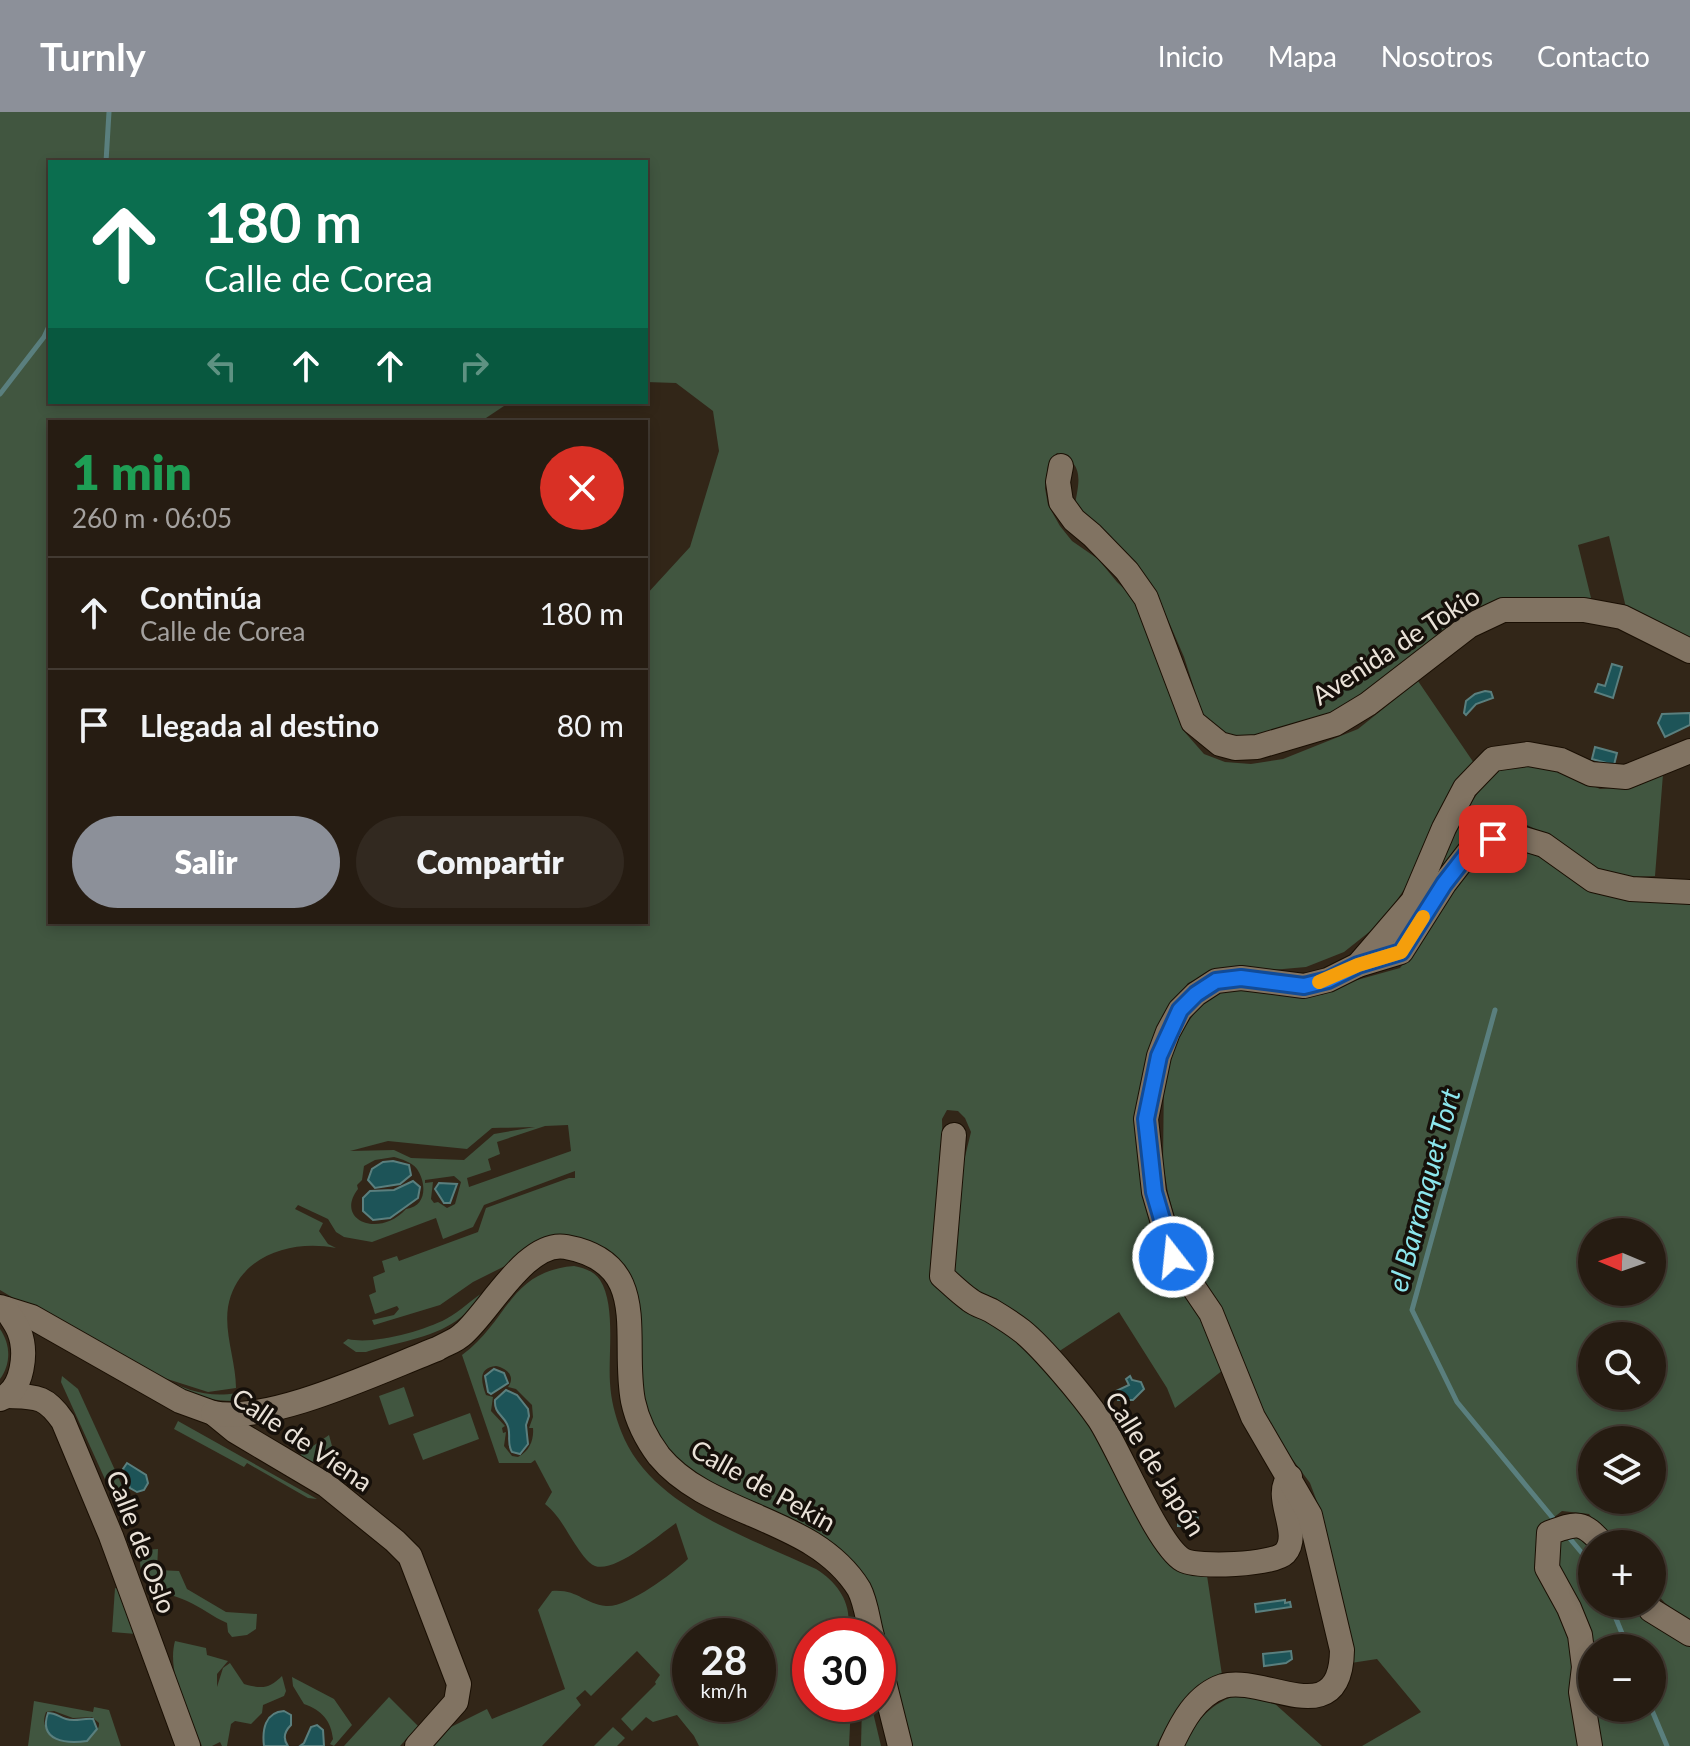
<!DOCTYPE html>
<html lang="es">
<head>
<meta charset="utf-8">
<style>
  body { margin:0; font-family:Lato,sans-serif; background:#322920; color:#f1f3f6; height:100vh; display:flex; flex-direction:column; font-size:30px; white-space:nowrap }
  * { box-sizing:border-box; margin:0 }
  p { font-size:26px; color:#a4a19f }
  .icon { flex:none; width:44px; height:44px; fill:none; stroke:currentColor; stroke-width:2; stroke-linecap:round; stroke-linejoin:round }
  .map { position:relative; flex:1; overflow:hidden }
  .details { position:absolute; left:48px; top:308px; width:600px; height:504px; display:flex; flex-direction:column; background:#261c12; border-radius:0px; box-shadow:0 4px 12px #0003,0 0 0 2px #423a32 }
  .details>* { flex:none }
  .banner { position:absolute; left:48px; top:48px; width:600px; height:244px; border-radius:0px; box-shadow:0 4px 12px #0003,0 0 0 2px #423a32; background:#0b6e4f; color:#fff; overflow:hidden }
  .needle { width:52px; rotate:272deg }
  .fabs { position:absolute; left:1578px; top:1106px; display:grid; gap:16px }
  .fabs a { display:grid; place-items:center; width:88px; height:88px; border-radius:50%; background:#261c12; box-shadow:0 4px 12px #0003,0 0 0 2px #423a32; font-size:40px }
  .speed { position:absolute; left:672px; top:1506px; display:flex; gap:16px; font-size:40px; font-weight:700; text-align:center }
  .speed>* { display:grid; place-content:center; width:104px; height:104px; border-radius:50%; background:#261c12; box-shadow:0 4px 12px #0003,0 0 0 2px #423a32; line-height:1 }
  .speed small { font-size:20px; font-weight:400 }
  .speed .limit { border:12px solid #d22; background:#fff; color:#111 }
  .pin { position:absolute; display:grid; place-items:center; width:68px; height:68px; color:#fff; margin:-34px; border-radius:16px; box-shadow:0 4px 12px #0006 }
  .me { position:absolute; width:88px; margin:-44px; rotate:344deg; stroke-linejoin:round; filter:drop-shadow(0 0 6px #0008) }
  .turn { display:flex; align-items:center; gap:28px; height:168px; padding:0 24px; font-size:36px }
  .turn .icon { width:104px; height:104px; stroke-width:2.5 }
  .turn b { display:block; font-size:56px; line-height:68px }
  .lanes { display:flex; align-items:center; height:76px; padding:0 24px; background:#0003; justify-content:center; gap:40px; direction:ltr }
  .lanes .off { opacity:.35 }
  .round { display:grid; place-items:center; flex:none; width:84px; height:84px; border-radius:42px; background:#322920 }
  .overview { display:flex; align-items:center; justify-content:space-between; height:136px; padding:0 24px }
  h1 { font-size:48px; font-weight:800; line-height:60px; color:#1e9e55 }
  .cta { display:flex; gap:16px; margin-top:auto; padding:16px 24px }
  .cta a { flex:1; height:92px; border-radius:48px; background:#8c9099; color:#fff; font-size:32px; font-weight:800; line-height:92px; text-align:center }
  .cta a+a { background:#322920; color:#f1f3f6 }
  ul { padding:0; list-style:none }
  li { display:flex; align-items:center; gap:24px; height:112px; padding:0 24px; border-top:2px solid #423a32 }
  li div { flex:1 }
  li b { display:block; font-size:30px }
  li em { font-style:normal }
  header { display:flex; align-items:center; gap:48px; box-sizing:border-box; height:112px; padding:0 40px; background:#8c9099; color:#fff }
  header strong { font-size:38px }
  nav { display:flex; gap:44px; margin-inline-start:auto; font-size:28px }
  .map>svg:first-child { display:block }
</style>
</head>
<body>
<header>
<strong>Turnly</strong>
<nav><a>Inicio</a><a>Mapa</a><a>Nosotros</a><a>Contacto</a></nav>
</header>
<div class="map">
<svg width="1690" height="1634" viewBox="0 0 1690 1634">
  <rect width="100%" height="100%" fill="#322618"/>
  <g fill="#415640" fill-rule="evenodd">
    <path d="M0,0H1690V530L1627,500L1609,424L1578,433L1593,494L1532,487L1343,600L1283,621L1223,628L1202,601L1184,545L1162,494L1074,398C1078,372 1087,352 1057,341L1048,353L1045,376L1048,393L1060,414L1072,429L1098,447L1117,470L1141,493L1182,617L1204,642L1225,650L1251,652L1283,647L1358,617L1418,569L1476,654L1405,776L1383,809L1344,840L1306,855L1272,858L1229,855L1188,871L1167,901L1140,1001L1203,1205L1223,1258L1175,1296L1167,1276L1119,1200L1058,1240L1022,1204L1002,1191L975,1184L955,1165L954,1133L961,1061L971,1020L965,1006L958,999L947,998L942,1007L943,1048L934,1165L990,1204L1038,1245L1104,1332L1156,1428L1206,1457L1222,1563L1175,1602L1156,1634H913L873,1485L670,1344L642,1293L615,1148L589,1129L565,1124L473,1170L440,1193L374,1213L372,1208L394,1203L399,1197L397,1194L375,1202L369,1183L376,1180L373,1165L385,1160L382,1149L397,1144L399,1149L478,1120L486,1096L569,1066H575V1059L484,1093L473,1115L443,1127L436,1106L372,1130L344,1125L336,1120L328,1107L298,1093L295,1097L323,1111L319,1119L328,1132L336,1136C291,1127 237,1144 228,1195C224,1222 236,1250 236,1276L208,1280L161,1265C185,1278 209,1286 236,1281V1289C171,1292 58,1212 0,1178ZM50,50H646V270L676,271L713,299L719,339L690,435L646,483V810H50V310H480L510,290H50ZM568,1013L571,1039L469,1075L467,1066L491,1058L488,1047L500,1042L497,1030L545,1014ZM535,1015L494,1022L464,1048L411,1046L394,1038L350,1039L388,1029L467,1037L492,1016ZM394,1045C401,1047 412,1050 417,1057C426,1070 428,1094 406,1097C379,1127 334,1108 358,1077L357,1073L362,1068L364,1054L375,1048ZM454,1064L461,1070L455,1092L447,1096L438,1090L434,1091L431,1087L433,1070L425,1071V1068Z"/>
    <path d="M1508,652L1555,656L1600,677L1627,675L1663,662L1655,764L1629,765L1603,759L1581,747L1553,726L1525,712L1501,708L1483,714L1444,752L1430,779L1433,761L1470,693L1484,671Z"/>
    <path d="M1504,729L1690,790V1510L1665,1491L1652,1477V1432H1613L1589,1402L1562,1399L1544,1413L1568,1504L1586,1634H1362L1421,1600L1377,1547L1351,1551L1319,1395L1310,1371L1267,1313L1184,1141L1168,1081L1163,1051L1164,962L1171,934L1204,888L1224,876L1321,883L1357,868L1400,856L1417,835L1477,742ZM1592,1120H1652V1180H1592ZM1592,1224H1652V1284H1592ZM1592,1328H1652V1388H1592Z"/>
    <path d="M574,1154C584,1156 594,1159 600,1168C616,1193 608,1242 610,1271C611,1288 615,1303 621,1319C650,1395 749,1425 816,1457C840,1472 855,1496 846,1524H810V1592H851L849,1634H699L694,1624L677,1603L653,1610L646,1605L632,1619L621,1607L656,1572L655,1570L660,1563L637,1539L591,1584L585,1578L576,1586L581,1593L542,1634H434L451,1615L487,1597L492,1607L565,1577L538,1498L552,1479C578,1477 584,1492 606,1494C627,1496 672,1462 688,1447L676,1411C659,1423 615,1461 595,1454C587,1451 580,1439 575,1432C565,1417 559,1403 545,1392L552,1380L535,1348L531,1351H499L462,1243C508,1210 509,1159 574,1154ZM496,1254C507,1256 516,1265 508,1275L516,1277L532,1293L533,1305L529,1316H533C534,1327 530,1339 518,1345L512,1344L504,1334L506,1320L503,1321L502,1316L505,1314L491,1299L493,1285L486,1283C481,1269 478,1256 496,1254ZM690,1524H758V1592H690Z"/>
    <path d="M487,1178C477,1189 468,1201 456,1209C432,1226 394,1231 366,1240H356L343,1231L348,1227C373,1233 423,1219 446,1207C461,1199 473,1186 487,1178Z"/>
    <path d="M0,1217C11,1233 11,1252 0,1267Z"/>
    <path d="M62,1264L78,1277L130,1391L118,1396L61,1270Z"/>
    <path d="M404,1275L414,1304L389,1313L379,1284Z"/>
    <path d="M470,1301L479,1327L423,1348L413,1322Z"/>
    <path d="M178,1309L317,1387L308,1386L247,1351L244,1355L174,1317Z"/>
    <path d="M329,1323L332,1334L315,1351L300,1343Z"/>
    <path d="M1580,1420L1592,1436V1492H1632L1642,1503L1690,1535V1634H1597L1554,1442L1558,1425ZM1592,1536H1652V1596H1592Z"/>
    <path d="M158,1437L157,1458L179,1459L187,1477L226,1500L257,1502L256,1517L247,1523L232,1525L228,1520L227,1511C213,1505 201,1495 187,1489C161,1477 139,1482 140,1444L145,1438Z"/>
    <path d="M115,1476L119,1477L136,1522L112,1520Z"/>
    <path d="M175,1529L206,1536L207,1543L228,1549L217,1562V1575L223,1556L230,1551L244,1572C262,1577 269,1577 282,1564L286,1579L284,1584L263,1593L262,1601L251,1612L235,1609L231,1612L227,1634H222L220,1630L212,1634H202C190,1604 166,1562 175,1529Z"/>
    <path d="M292,1565L334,1587L352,1613L334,1634L330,1632L333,1627C331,1609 322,1598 304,1592L293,1574Z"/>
    <path d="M1240,1582L1274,1591L1322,1634H1183C1197,1607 1211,1591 1240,1582Z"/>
    <path d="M389,1585L418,1614L400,1634H344Z"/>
    <path d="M34,1589L93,1600L94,1595L109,1598L121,1634H28ZM54,1599L73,1606L92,1605L99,1611C101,1634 32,1634 46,1600Z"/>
    <path d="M862,1592H871L881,1634H861Z"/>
    <path d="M613,1615L625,1626L617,1634H594Z"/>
  </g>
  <g fill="#1d5458" stroke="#5a7f7e" stroke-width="2">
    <path d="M1612,552L1622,555L1613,586L1595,580L1598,572L1605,574Z"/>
    <path d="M1485,579L1491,580L1493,586L1476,592L1466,603L1464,601L1466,589L1475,582Z"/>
    <path d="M1690,601V613L1665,625L1658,611L1662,602Z"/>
    <path d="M1595,635L1617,641L1614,653L1592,647Z"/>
    <path d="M393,1049L409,1053L411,1063L400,1072L375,1076L368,1068L372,1057L383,1050Z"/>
    <path d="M413,1069L420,1075L418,1086L390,1106L373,1108L363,1099V1086L370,1079L394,1078Z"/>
    <path d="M439,1071L457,1072L450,1091H444L435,1077Z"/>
    <path d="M494,1257L504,1261L508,1271L491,1282L488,1280L485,1264Z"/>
    <path d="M1130,1264L1132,1268L1141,1270L1144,1277L1133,1288H1118L1116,1279L1129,1273L1126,1267Z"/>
    <path d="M506,1278L517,1283L528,1297L529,1304L526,1313L528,1332L520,1342L512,1340C506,1330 512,1322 507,1312C502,1302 494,1301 495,1288Z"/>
    <path d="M127,1351L146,1363L148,1371L144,1378L137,1380L130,1376L123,1357Z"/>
    <path d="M1198,1399L1197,1415L1178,1414V1405Z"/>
    <path d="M1285,1488V1491L1290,1490L1291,1495L1256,1500L1255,1492Z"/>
    <path d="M1291,1539L1292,1547L1286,1551L1264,1554L1263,1542Z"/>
    <path d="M284,1599L291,1603V1613C285,1619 282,1626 288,1634H264C262,1618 265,1600 284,1599Z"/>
    <path d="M48,1601C56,1601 59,1605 66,1607C75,1610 83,1606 93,1607L97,1617L87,1629C66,1632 38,1629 48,1601Z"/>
    <path d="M317,1613L323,1618L324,1634H300L304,1631L311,1615Z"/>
  </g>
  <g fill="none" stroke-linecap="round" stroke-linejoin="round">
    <g stroke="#5a7f7e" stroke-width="5">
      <path d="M106,50L109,0"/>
      <path d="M0,282L44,225L50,212"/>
      <path d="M1495,898L1412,1198L1457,1290L1557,1411"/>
      <path d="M1566,1422L1592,1453"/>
      <path d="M1610,1492L1628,1536"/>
      <path d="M1651,1596L1667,1634"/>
    </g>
    <g stroke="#1a0f03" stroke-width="26">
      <g id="minor">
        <path d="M1061,354L1058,370L1061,390L1074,408L1092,423L1127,459L1146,486L1193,610L1220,632L1235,636L1257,635L1335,612L1368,592L1469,514L1503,498H1584L1622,505L1690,539"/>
        <path d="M1358,853L1401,840L1444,772L1475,732L1511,723L1544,733L1593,768L1631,777L1690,780"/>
        <path d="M954,1023L942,1164C951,1172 960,1181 970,1188C976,1193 985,1195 992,1199C1002,1205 1013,1212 1022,1219C1043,1236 1083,1284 1099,1307C1118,1335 1158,1434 1183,1448C1198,1456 1273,1453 1285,1441C1303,1421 1271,1383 1290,1365"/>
        <path d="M0,1195L32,1205L180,1289L213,1301L235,1319L326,1373L395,1429L410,1444L459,1572L456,1590L417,1634"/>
        <path d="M7,1284C36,1285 45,1283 63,1309L111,1424L188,1634"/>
        <path d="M0,1287C24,1278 27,1239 19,1219C16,1211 10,1204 6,1197"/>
        <path d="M213,1301C270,1312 380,1259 437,1237C445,1232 456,1229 463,1222C489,1200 527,1127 566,1135C653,1151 621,1226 633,1289C637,1308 647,1328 659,1344C710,1406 814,1404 859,1477C866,1490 868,1510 872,1524"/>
        <path d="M1647,1492L1651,1498L1690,1522"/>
        <path d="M878,1546L900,1634"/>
        <path d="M1171,1634C1182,1610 1196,1583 1223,1574C1264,1562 1341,1623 1342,1538L1310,1403L1253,1305L1211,1201L1173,1145L1154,1080L1146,1007L1159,944L1168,920L1180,898L1196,882L1216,869L1241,866L1304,874L1328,868L1358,853L1413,789L1444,716L1465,676L1493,647L1528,642L1561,648L1591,662L1626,665L1690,639"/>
        <path d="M1590,1634L1581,1580L1584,1555L1580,1523L1569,1496L1547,1456L1549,1421C1578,1410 1582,1409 1603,1432"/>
      </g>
    </g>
    <use href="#minor" stroke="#817362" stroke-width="24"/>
  </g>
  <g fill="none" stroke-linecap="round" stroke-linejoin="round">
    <g stroke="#114b97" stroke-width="20">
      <path id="route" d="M1173,1145L1154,1080L1146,1007L1159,944L1180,898L1196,882L1216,869L1241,866L1304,874L1328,868L1358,853L1401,840L1444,772L1475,732L1493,727"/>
    </g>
    <use href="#route" stroke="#1a73e8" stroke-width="14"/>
    <path stroke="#f59e0b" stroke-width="14" d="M1319,870L1358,853L1401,840L1423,805"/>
  </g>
  <g text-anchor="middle" stroke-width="7" stroke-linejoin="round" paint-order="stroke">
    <g font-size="26" fill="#eae2d8" stroke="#16100a">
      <text transform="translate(1396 534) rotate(-33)" y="9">Avenida de Tokio</text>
      <text transform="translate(302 1328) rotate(34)" y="9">Calle de Viena</text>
      <text transform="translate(1155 1352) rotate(58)" y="9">Calle de Japón</text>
      <text transform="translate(763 1374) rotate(29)" y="9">Calle de Pekin</text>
      <text transform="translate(141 1430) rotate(69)" y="9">Calle de Oslo</text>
    </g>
    <g font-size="28" font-style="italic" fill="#8ce6ed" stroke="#16100a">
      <text transform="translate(1424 1078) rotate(-75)" y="10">el Barranquet Tort</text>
    </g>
  </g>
</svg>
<div class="fabs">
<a><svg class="needle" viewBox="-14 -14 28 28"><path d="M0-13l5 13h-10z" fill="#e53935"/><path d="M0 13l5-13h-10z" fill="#a4a19f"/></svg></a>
<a><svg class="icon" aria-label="search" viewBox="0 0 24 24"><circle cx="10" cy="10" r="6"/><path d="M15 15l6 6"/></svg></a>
<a><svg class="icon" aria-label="layers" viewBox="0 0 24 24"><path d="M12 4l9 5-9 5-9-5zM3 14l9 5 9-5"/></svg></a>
<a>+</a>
<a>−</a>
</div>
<div class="speed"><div>28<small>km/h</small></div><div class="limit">30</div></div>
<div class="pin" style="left:1493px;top:727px;background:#d93025"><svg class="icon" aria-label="arrive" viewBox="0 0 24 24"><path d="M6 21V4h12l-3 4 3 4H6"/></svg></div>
<svg class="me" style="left:1173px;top:1145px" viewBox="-20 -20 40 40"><circle r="17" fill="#1a73e8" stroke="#fff" stroke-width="3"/><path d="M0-11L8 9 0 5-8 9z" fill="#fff"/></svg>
<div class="banner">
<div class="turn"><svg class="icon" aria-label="ahead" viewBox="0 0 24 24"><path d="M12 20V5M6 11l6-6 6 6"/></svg><div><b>180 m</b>Calle de Corea</div></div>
<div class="lanes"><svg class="icon off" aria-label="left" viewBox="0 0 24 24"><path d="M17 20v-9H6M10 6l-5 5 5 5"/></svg><svg class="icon" aria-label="ahead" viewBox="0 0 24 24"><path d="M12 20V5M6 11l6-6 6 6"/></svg><svg class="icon" aria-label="ahead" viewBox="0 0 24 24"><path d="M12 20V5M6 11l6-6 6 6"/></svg><svg class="icon off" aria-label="right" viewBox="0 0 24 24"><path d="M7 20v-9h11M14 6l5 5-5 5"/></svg></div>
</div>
<section class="details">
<div class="overview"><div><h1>1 min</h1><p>260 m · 06:05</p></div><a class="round" style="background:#d93025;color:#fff"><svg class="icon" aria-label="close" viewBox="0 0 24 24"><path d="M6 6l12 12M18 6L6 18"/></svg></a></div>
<ul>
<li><svg class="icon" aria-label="ahead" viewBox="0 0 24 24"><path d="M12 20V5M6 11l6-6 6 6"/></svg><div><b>Continúa</b><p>Calle de Corea</p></div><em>180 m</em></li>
<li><svg class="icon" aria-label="arrive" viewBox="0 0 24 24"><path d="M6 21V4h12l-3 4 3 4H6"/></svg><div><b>Llegada al destino</b></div><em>80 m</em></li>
</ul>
<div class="cta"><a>Salir</a><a>Compartir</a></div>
</section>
</div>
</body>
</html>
